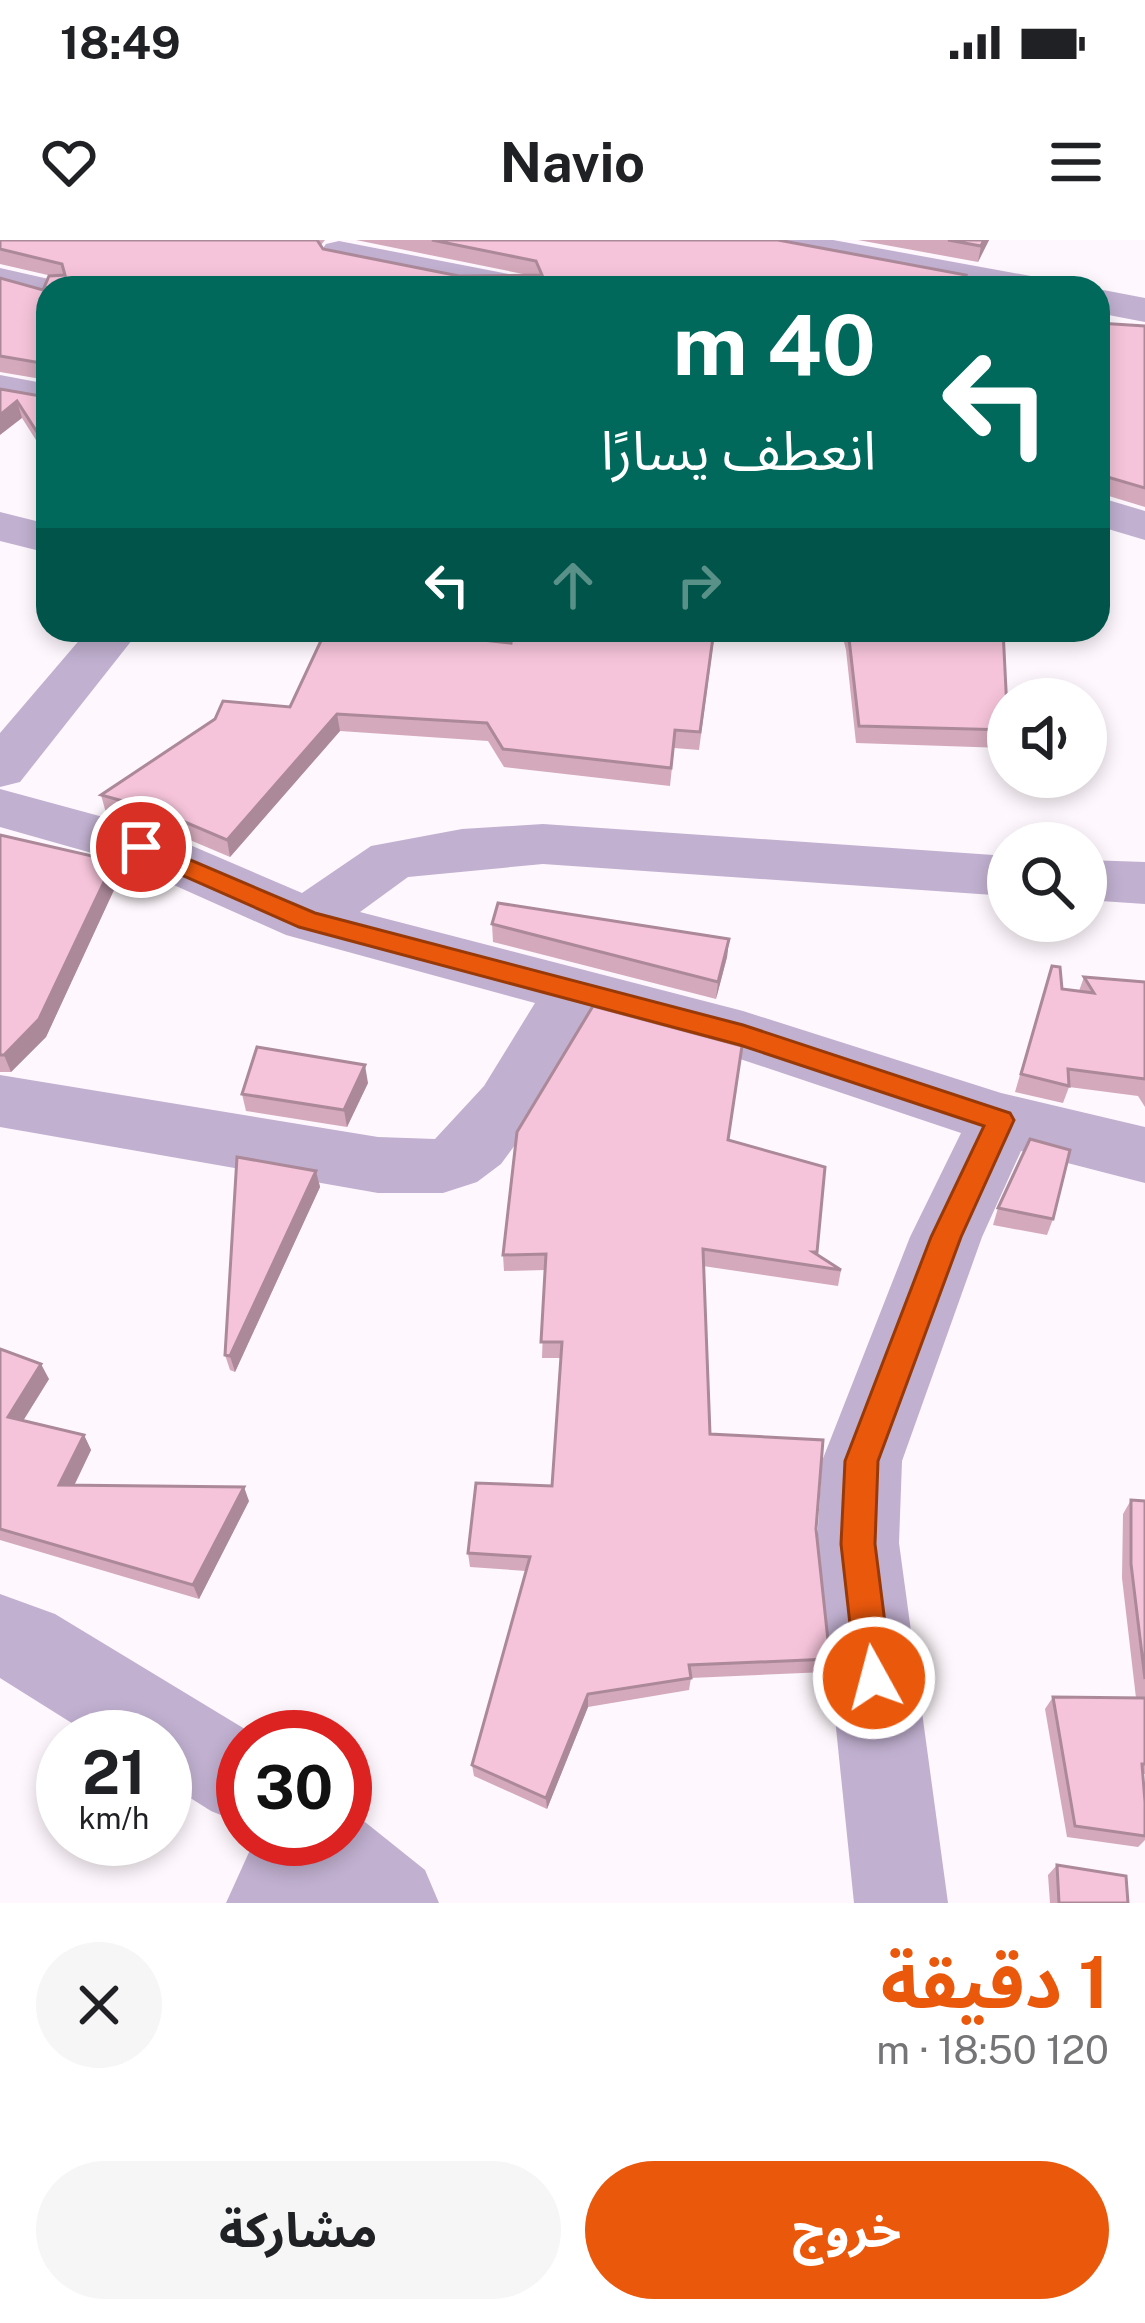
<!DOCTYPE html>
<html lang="ar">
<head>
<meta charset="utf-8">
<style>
  body { margin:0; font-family:"Public Sans","Noto Sans Arabic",sans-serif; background:#f6f6f6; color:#202124; direction:rtl; height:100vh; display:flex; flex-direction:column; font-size:45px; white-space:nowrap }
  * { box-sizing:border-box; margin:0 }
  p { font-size:39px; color:#757577 }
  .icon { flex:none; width:66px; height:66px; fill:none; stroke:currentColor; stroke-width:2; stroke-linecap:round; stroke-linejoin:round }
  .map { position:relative; height:1663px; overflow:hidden; direction:ltr }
  .drawer { display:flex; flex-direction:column; background:#fff; flex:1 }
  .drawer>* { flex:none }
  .hud { position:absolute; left:36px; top:36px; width:1074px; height:366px; border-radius:36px; box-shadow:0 6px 18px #0003; direction:rtl; background:#00695c; color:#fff; overflow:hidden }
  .buttons { position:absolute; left:987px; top:438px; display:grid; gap:24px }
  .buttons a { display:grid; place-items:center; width:120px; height:120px; border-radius:50%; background:#fff; box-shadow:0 6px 18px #0003; font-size:60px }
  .speed { position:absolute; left:36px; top:1470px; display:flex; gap:24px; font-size:60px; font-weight:700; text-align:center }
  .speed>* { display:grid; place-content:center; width:156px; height:156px; border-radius:50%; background:#fff; box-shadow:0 6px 18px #0003; line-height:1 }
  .speed small { font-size:30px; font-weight:400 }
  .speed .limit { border:18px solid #d22; background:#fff; color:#111 }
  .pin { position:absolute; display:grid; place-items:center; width:102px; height:102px; color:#fff; margin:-51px; border:6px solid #fff; border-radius:50%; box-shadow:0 3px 12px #0007 }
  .me { position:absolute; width:132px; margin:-66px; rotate:353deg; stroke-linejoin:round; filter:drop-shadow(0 0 9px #0008) }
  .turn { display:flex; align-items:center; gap:42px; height:252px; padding:0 36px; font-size:54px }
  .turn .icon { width:156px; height:156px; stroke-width:2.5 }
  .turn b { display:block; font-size:84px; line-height:102px }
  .lanes { display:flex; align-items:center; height:114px; padding:0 36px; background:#0003; justify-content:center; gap:60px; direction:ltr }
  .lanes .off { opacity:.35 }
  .round { display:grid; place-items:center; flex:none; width:126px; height:126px; border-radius:63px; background:#f6f6f6 }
  .headline { display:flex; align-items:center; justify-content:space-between; height:204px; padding:0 36px }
  h1 { font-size:72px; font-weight:700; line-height:90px; color:#ea580c }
  .button { display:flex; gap:24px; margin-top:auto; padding:24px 36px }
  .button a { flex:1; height:138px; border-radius:72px; background:#ea580c; color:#fff; font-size:48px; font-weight:700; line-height:138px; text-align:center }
  .button a+a { background:#f6f6f6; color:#202124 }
  .status { display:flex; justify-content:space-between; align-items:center; height:84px; padding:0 60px; background:#fff; direction:ltr }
  .status svg { height:33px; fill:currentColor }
  header { display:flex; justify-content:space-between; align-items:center; height:156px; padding:0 36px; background:#fff; font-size:54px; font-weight:700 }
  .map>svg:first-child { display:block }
</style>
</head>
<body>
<div class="status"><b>18:49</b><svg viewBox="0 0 49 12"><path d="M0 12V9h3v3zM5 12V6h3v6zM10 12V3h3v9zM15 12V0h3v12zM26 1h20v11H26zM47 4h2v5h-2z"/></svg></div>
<header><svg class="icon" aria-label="menu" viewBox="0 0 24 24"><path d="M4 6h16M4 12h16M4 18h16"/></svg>Navio<svg class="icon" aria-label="heart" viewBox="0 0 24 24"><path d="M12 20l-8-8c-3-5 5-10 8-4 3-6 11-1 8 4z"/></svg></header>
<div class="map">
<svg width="1145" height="1663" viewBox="0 0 1145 1663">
  <rect width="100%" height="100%" fill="#fef7fd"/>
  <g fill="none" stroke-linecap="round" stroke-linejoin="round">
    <g fill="#c1b0d0" fill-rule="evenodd">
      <path d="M753,0H833L1031,36L1045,40L1051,48H969L772,11L759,8Z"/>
      <path d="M339,1L519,36L533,40L539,48H461L326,20L320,12L326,4Z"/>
      <path d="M0,28L62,42L66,48H48V62L0,52Z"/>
      <path d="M1098,49L1145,58V82L1098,73Z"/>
      <path d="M0,135L48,144V170L0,161Z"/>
      <path d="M1098,257L1145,271V300L1098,286Z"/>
      <path d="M0,272L48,284V313L0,301Z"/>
      <path d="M88,390H140L20,542L0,547V493Z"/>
      <path d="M0,549L162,593L302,653L371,606L462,589L543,584L1008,616V656L543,624L408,637L360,672L743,771L1001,853L1145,887V943L1021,911L982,997L902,1221L899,1303L948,1663H854L817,1303L822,1221L910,997L961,893L734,817L591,778L531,883L501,924L477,942L443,953H378L0,887V835L378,897L435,899L484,846L535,763L286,695L120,621L0,587Z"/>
      <path d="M1086,620L1145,622V664L1086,660Z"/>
      <path d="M0,1354L55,1374L258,1497H243V1584L211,1571L165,1542V1497H94L0,1438Z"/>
      <path d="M345,1566L425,1630L439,1663H226L255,1599H345Z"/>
    </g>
  </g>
  <g fill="#d4a9bb">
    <path d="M0,0H325L321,5L323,9L459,36L528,35L356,0H778L966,35L964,48H48V219L22,178L0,149L46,157L47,140L0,132V38L43,50L52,36L0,24Z"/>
    <path d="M858,0H989L978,22Z"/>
    <path d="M1145,86V267L1099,253L1098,254Z"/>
    <path d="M715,390L699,510L674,508L670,546L504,527L488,501L340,491L230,617L164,589L106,573L101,555L290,467L511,403Z"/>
    <path d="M841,390H1003L1008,480V492L1004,508L856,503L846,410Z"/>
    <path d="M0,595L119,639L46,797L11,832H0Z"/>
    <path d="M492,684L729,699L727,717L716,759L493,702Z"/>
    <path d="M1052,726L1062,749L1079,751L1084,737L1145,742V867L1138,856L1069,847L1063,863L1015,852Z"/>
    <path d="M368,843L347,887L246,871L242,854Z"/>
    <path d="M728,900L825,927L817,1014L841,1030L838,1046L703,1026L710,1194L816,1289L830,1419L826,1432L691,1438L689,1450L588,1467L547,1569L474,1536L472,1525L526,1331L470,1327L468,1313L552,1246L561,1118H542L545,1030L504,1031L503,1015Z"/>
    <path d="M316,931L320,947L235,1132L230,1130L225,1115Z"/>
    <path d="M998,968L1053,979L1047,995L993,985Z"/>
    <path d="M0,1109L49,1139L23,1181L84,1195L91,1210L74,1246L249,1261L199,1359L0,1300Z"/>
    <path d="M1131,1260L1145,1261V1534H1143L1145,1600L1138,1607L1067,1597L1045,1469L1053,1457L1136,1458L1122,1338L1123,1274Z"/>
    <path d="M1057,1625L1128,1663H1050L1048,1635Z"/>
  </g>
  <g fill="#ac8999">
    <path d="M984,0H989L978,22L981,6Z"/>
    <path d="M17,161L22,178L0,195V175Z"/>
    <path d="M337,474L340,491L230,617L227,600Z"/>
    <path d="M114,621L119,639L46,797L11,832L4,815Z"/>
    <path d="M729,699L727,717L716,759L718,742Z"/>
    <path d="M365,825L368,843L347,887L344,870Z"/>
    <path d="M316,931L320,947L235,1132L230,1116Z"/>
    <path d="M41,1124L49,1139L16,1192L8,1177Z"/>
    <path d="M84,1195L91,1210L67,1260L59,1245Z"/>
    <path d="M244,1247L249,1261L199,1359L193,1345Z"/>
    <path d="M588,1454V1467L547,1569L546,1558Z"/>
  </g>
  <g fill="#f6c4da" stroke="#ac8999" stroke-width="3">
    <path d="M0,0H317L323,9L459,36L542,35L536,21L432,0H778L966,35L960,48H48V209L17,161L0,175V149L46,157L47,124L0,116V38L43,50L49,36L65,35L62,24L0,9Z"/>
    <path d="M948,0H984L981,6Z"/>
    <path d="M1098,83L1145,86V248L1104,236L1098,242Z"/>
    <path d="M326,390H389L511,403L513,390H714L700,492L675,490L671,528L503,509L487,483L337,474L227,600L159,571L101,555L215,479L223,461L290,467Z"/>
    <path d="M848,390H1003L1008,490L859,486Z"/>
    <path d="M0,595L114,621L39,779L4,815H0Z"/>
    <path d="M498,663L729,699L718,742L492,684Z"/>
    <path d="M1052,726L1060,727L1062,749L1094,753L1084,737L1145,742V839L1068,829L1069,846L1021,834Z"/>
    <path d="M593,766L742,806L728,900L825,927L817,1012H813L841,1030L703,1009L710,1194L823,1200L816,1289L830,1419L689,1425L691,1438L588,1454L546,1558L472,1525L530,1317L468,1313L476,1243L552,1246L562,1102H541L546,1014L503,1015L517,892Z"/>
    <path d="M257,807L365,825L344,870L242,854Z"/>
    <path d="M1030,899L1070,910L1053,979L998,968Z"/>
    <path d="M237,917L316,931L230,1116L225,1115Z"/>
    <path d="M0,1109L41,1124L8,1177L84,1195L59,1245L244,1247L193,1345L0,1289Z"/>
    <path d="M1131,1260L1145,1261V1439L1131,1324Z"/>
    <path d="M1053,1457L1145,1458V1524H1142L1145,1562V1596L1075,1586Z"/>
    <path d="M1057,1625L1126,1636L1128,1663H1059Z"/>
  </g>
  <path fill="#ea580c" stroke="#983908" stroke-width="3" d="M141,599L315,673L743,785L1010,873L1014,880L961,997L878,1221L875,1304L892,1438L887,1451L874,1456L861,1451L856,1438L841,1304L845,1221L931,997L984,886L740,805L299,687L132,613L129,607Z"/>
</svg>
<div class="buttons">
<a><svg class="icon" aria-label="sound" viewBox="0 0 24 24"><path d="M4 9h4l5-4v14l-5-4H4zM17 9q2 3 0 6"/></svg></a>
<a><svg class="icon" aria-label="search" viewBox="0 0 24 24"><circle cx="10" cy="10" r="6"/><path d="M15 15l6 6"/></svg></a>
</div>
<div class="speed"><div>21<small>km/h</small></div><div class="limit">30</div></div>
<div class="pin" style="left:141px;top:607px;background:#d93025"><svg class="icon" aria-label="arrive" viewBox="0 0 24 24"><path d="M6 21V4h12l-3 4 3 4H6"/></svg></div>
<svg class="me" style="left:874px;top:1438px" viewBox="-20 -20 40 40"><circle r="17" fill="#ea580c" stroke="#fff" stroke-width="3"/><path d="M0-11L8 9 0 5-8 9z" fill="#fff"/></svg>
<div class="hud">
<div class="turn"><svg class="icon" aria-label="left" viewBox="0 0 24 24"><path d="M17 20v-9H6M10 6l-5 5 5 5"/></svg><div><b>40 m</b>انعطف يسارًا</div></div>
<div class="lanes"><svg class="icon" aria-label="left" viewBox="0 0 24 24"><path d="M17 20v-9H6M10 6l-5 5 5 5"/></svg><svg class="icon off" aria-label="ahead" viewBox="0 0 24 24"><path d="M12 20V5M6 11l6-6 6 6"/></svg><svg class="icon off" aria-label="right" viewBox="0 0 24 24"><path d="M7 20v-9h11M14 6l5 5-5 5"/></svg></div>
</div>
</div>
<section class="drawer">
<div class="headline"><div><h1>1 دقيقة</h1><p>120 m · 18:50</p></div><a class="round"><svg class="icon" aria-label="close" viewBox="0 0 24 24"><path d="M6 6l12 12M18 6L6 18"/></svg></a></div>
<div class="button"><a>خروج</a><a>مشاركة</a></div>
</section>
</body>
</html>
